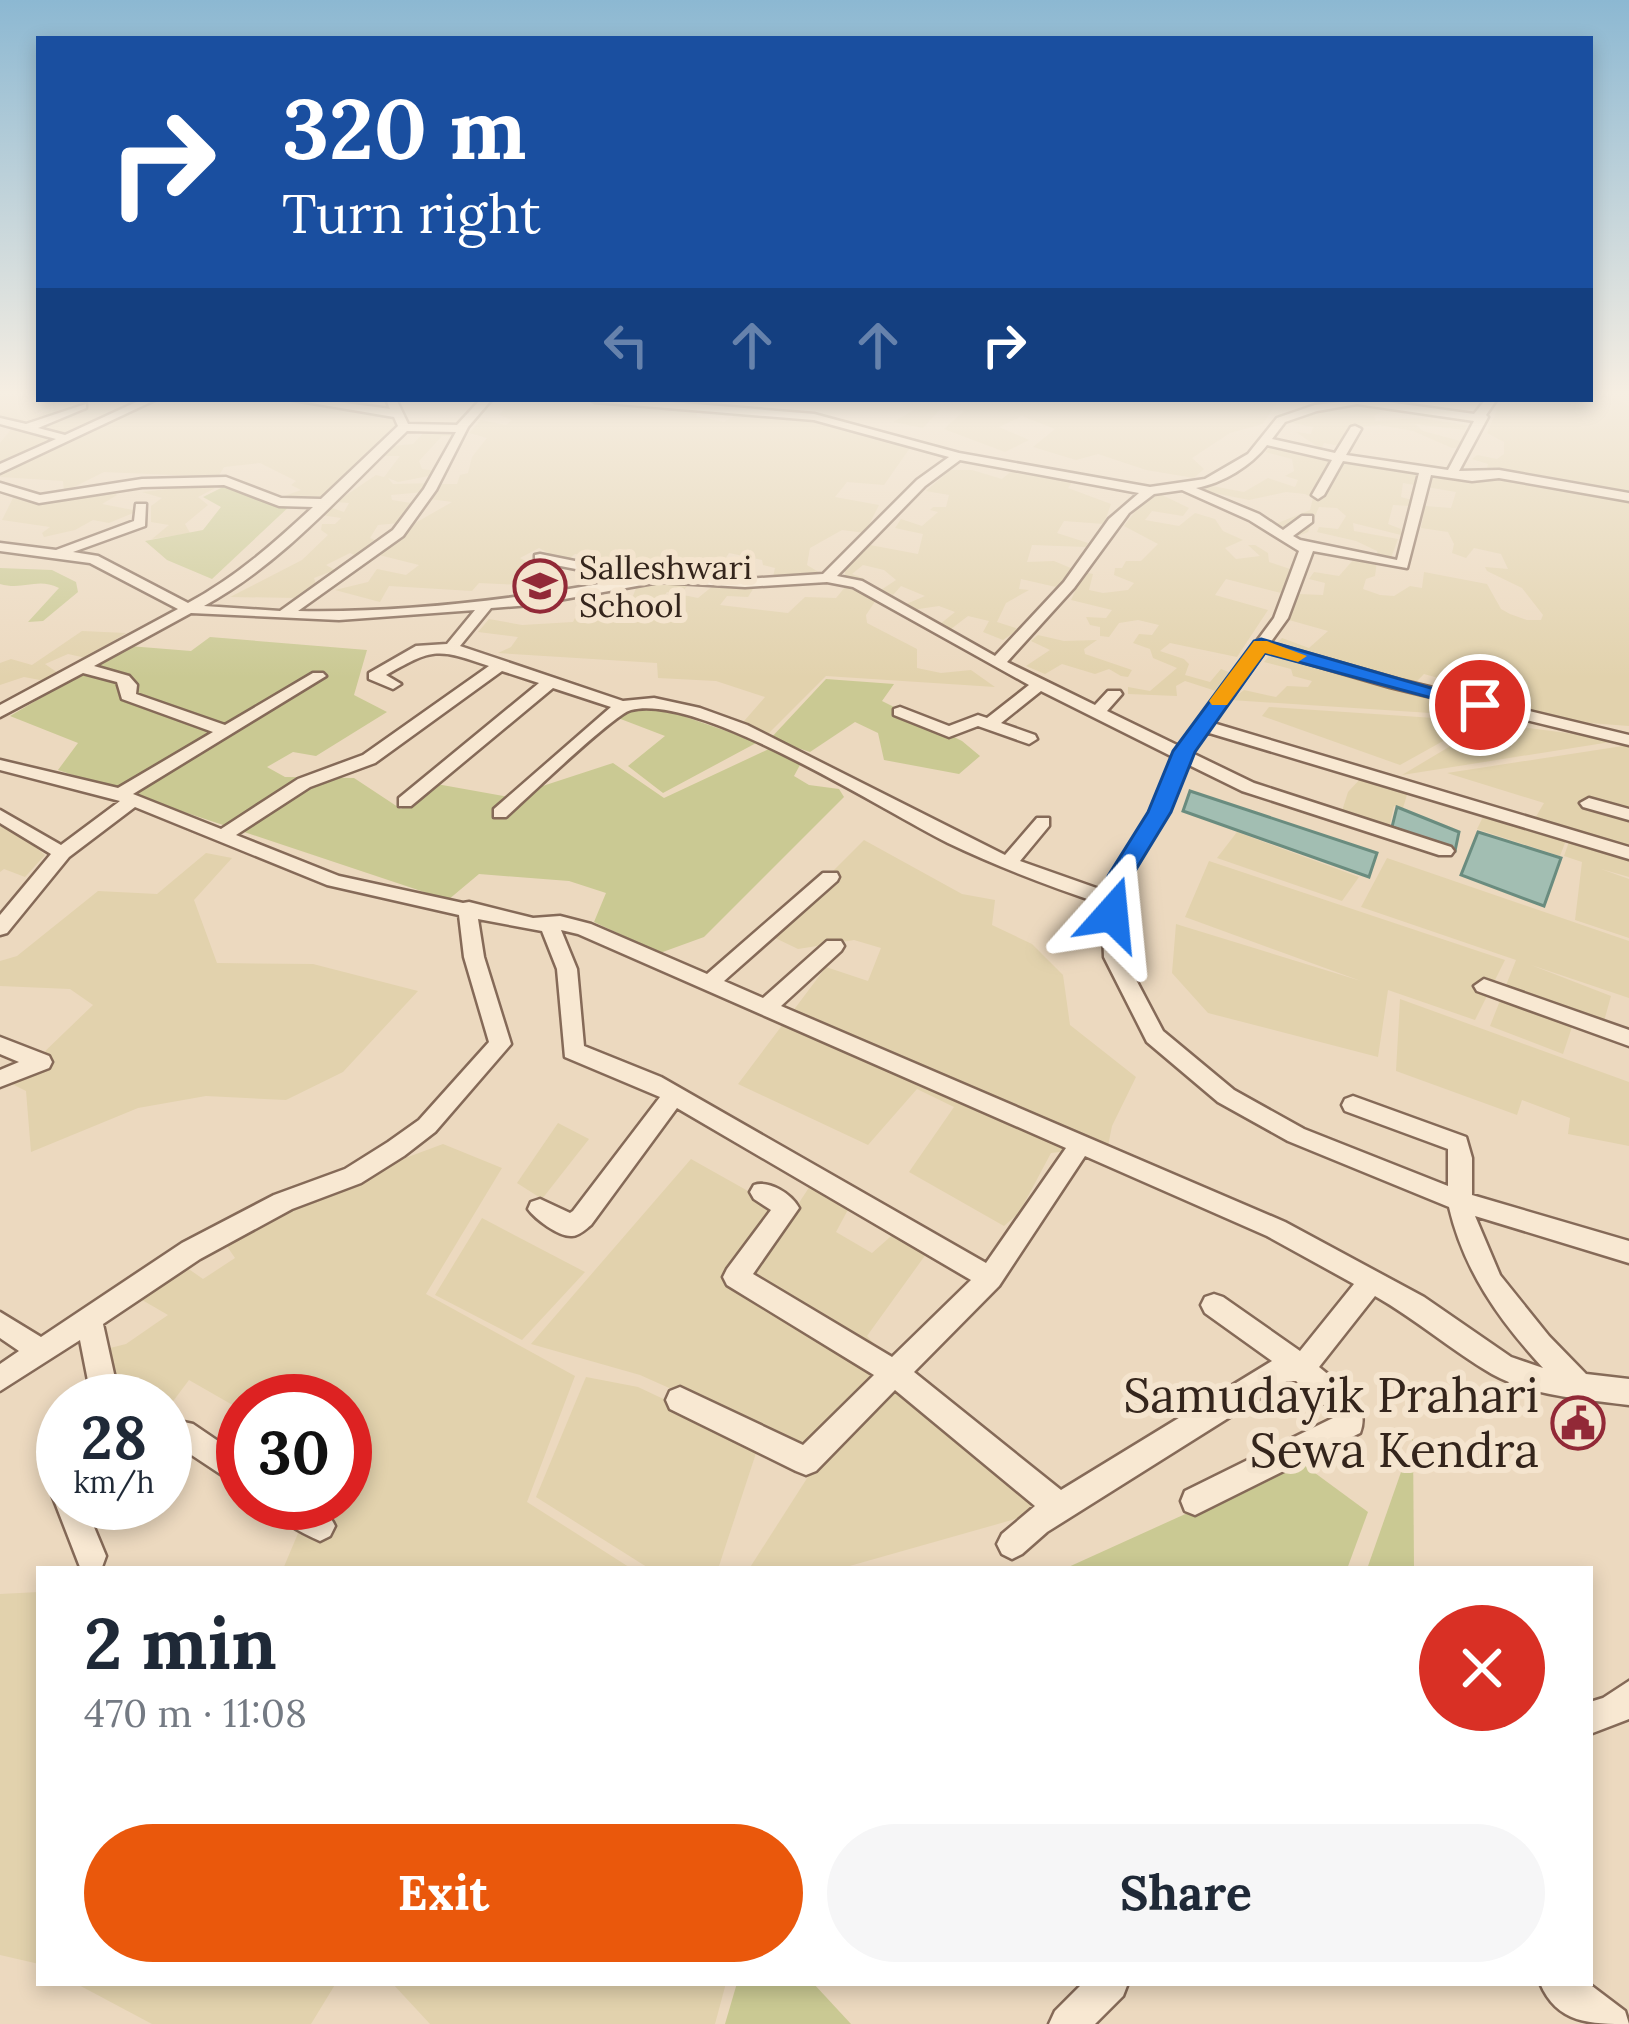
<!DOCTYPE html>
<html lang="en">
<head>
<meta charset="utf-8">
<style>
  body { margin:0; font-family:Lora,serif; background:#f6f6f7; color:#1f2937; height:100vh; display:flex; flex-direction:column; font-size:45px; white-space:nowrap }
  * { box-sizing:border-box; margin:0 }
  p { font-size:39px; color:#747a83 }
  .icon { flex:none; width:66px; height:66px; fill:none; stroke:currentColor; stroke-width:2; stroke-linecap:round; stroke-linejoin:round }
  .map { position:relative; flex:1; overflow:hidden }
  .side { position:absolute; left:36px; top:1566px; width:1557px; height:420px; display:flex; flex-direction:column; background:#fff; border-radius:0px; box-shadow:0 6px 18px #0003 }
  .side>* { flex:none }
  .banner { position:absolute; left:36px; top:36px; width:1557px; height:366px; border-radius:0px; box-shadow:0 6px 18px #0003; background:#1a4fa0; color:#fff; overflow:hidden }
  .speed { position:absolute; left:36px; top:1374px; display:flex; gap:24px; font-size:60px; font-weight:700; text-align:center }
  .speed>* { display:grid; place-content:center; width:156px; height:156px; border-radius:50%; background:#fff; box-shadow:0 6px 18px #0003; line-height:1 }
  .speed small { font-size:30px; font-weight:400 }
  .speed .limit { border:18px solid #d22; background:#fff; color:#111 }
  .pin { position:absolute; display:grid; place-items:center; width:102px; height:102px; color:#fff; margin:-51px; border:6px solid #fff; border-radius:50%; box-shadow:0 3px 12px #0007 }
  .me { position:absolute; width:132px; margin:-66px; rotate:18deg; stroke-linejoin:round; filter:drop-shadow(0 0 9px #0008) }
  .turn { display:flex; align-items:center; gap:42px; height:252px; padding:0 48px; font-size:54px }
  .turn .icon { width:156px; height:156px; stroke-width:2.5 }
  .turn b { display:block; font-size:84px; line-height:102px }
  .lanes { display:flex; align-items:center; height:114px; padding:0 48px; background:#0003; justify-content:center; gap:60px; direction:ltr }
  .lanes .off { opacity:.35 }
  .round { display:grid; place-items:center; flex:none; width:126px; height:126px; border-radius:63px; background:#f6f6f7 }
  .headline { display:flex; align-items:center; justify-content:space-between; height:204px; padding:0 48px }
  h1 { font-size:72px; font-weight:700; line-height:90px }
  .button { display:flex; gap:24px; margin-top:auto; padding:24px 48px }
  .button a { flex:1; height:138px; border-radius:72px; background:#ea580c; color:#fff; font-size:48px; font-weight:700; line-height:138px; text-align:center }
  .button a+a { background:#f6f6f7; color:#1f2937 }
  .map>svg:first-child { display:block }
</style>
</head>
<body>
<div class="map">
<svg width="1629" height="2024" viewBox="0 0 1629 2024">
  <rect width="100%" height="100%" fill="#ecd9bf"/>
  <g fill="#e2d2ad">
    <path d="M0,395L63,400L32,416L63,407L70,399H358L361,412L389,416L404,427L319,503L276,499L301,490L291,485L296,481L260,463L224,467L218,477L104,472L64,492L63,481L0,477L4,467L0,463V443L17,422L0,417Z"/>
    <path d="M1590,395L1611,397L1629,406V726L1576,722L1447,692L1442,679L1424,674L1415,683L1274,646L1282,638L1309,648L1328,631L1289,620L1298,594L1323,595L1325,583L1309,579L1314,572L1339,576L1354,559L1377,562L1375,576L1366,579L1363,589L1380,595L1394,596L1410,586L1422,588L1424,572L1487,584L1501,609L1510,614L1527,620H1541L1543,615L1522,588L1487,571L1485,567L1508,569L1501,554L1474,548L1466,558L1452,553L1454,544L1448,532L1421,528L1425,506L1451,508L1456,492L1403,483L1401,497L1412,500L1410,506L1393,505L1388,524L1401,529V535L1353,523L1354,531L1398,539L1391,558L1378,556L1377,551L1356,541L1317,532L1319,527L1338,529L1346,516L1337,508L1319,507L1308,532L1298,536L1273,525L1310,510L1313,498L1305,494L1286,492L1249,500L1199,490L1212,486L1244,492L1268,478L1295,487L1298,480L1285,476L1294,471L1292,459L1265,452L1269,448L1484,480L1488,464L1472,459L1477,455L1497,459L1504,454V442L1487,433L1502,399H1590Z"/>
    <path d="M496,399L700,409L696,416L724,422L739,413L754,414L819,422L910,448L884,485L847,482L835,497L879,505L865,533L842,530L810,548L807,565L825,576L773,577L775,568L763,565L762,560L729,553L714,576L647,575L621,571L626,561L611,558L603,567L589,565L591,556L575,554L565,562L539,548L520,558L533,565L523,585L479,583L472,591L389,586L380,602L335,590L368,582L377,569L406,575L419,565L379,555L417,522L452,502L430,499L440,484H457L460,475L468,473L472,457L487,438L469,433L481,420L506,425L512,420L499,415L504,409L487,406Z"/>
    <path d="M768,399H1279L1263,424L1230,433L1192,458L1204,469L1194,478L1146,470L1098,454L1076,460L1033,447L1055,429L1022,416L999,427L1029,440L1005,452L944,429L964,411L943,406L923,428L893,422L914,410L899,402Z"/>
    <path d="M1370,409L1383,411L1374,416L1376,421L1418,418L1467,425L1465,430L1415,424L1423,431L1464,442L1461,448H1452L1413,431L1380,425L1353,427L1340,446L1324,443L1321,449L1296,432L1311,434L1313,427L1288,422L1311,412Z"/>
    <path d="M427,429L463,430L457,436H442L419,461L422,469L436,471L434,475L398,482L388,478L393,484L434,483L424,492L391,495L392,500L411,503L399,523L378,525L370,538L379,542L356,556L350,553L326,565L335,570L314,578L317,588L298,598L230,597L302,560L328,535L321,530L322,524H335L341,518L321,515L332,508L344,512L349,503L336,502L376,475L384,477L400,456H384L393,446L413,444Z"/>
    <path d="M1014,469L1075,478L1068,488L1111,504L1104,524L1064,521L1057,533L1088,543L1086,547L1032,545L1027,562L1054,561L1073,569L1056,587L1021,579L1019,589L1029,590L1006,603L997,622L1019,629L1003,640L983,632L989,621L968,616L951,629L939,625L955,612L939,606L912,610L904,605L925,596L901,586L893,595L881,590L896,580L884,570L863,565L852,574L865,579L845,578V568L870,545L918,554L923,534L895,528L901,519L922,526L938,512L930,510L933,507H946L949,495L926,491L950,470H972L1002,479Z"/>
    <path d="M227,482L198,497L208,505L185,524L190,533L152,539L169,525L151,522V506L162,498L142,492Z"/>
    <path d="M109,489L117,495L102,504L138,511L109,523L93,520L75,530L44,537L42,533L50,527L2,520L13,498L39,501Z"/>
    <path d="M1160,494L1189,508L1183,516L1152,511L1145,520L1179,526L1195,513L1215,519L1223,531L1243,540L1225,548L1236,559L1260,556L1248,545H1255L1268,553L1269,562L1290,569L1281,593L1226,579L1215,595L1268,610L1237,657L1170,643L1160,651L1184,659L1189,664L1185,675L1210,682L1221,669L1231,673L1219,692L1185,681L1176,686L1177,696L1128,694V687L1150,691L1177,668L1153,658L1150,649L1133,643L1139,634L1152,635L1159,625L1138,620L1119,623L1109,637L1100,636V627L1090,625L1086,617L1106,618L1112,610L1071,600L1084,572L1093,574L1089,590L1103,593L1128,590L1134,583L1114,575L1115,568H1122L1126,561H1141L1158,544L1124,526L1145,498Z"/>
    <path d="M660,580L691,583L679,594L667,592L659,603L673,606L683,595L698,598L714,585L755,586L748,597L727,596L720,605L788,613L805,597L836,598L846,586L876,600L866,615L867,623L917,649V668L941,673L971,670L995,687L826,676L765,737L738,728L765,697L716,681L658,678L657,663L498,653L511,647L518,637L478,632L489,619L522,625L573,622L584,600L593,609L610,612L631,601L636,588Z"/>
    <path d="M82,631L126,633L86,658L68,654L45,664L58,673L45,681L24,677L0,685V663L11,659L32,665Z"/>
    <path d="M1038,635L1064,641L1097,640L1084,649L1085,654L1132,670L1128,677L1121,676L1109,669L1095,674L1062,664L1045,674L1026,666L1050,650L1031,641Z"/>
    <path d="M1271,654L1522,719L1231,700L1244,690L1276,697L1287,686L1308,687L1312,681L1293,676L1291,669L1264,662Z"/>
    <path d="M1269,707L1479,721L1400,765L1262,716Z"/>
    <path d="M1489,723L1623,740L1402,775Z"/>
    <path d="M1629,745V877L1601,869L1629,879V938L1575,920L1582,862L1564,856L1571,836L1534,820L1544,803L1447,773Z"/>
    <path d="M1364,775L1409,788L1403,808L1394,806L1389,828L1342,811L1348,792Z"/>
    <path d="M1486,811L1568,835L1560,856L1477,829Z"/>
    <path d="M0,819L45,855L25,877L4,869L0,872Z"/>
    <path d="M1237,832L1359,877L1342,901L1217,858Z"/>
    <path d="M864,840L962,894L995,900L992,925L1032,944L1063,975L1070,1025L1136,1077L1112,1126L1108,1146L1051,1153L1019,1213L1004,1226L909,1172L954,1107L917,1089L868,1145L738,1084L826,967L868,981L881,948L854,940L798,949L769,935Z"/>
    <path d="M206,853L232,858L194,900L217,963L313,964L418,991L343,1072L286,1100L206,1096L138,1108L31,1152L26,1091L0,1078L39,1057L93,1005L70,989L0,986V961L17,956L98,891L157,894Z"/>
    <path d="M1387,858L1629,941V998L1531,965L1611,996L1603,1025L1576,1015L1563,1054L1490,1026L1516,960L1361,907Z"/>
    <path d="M1209,861L1505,960L1475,1020L1388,990L1378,1057L1208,1013L1172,973L1176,924L1361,981L1185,917Z"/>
    <path d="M1400,999L1629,1082V1146L1568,1134L1570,1118L1522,1100L1517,1115L1396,1071Z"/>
    <path d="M558,1123L589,1139L542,1199L517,1183Z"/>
    <path d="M443,1144L502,1168L426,1294L575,1376L527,1502L632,1569H283L299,1531L261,1503H345V1401H243V1411L189,1380L165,1412V1401H117L102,1350L126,1344L168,1315L137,1297L183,1265L203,1279L235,1258L222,1239L319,1190Z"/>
    <path d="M691,1159L791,1215L810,1186L851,1204L836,1232L872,1253L898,1230L929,1250L867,1336L888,1359L806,1449L640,1375L531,1344Z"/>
    <path d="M482,1218L585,1272L522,1340L435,1295Z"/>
    <path d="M913,1368L1072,1503L839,1569H749L820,1458Z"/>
    <path d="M586,1377L638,1387L759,1444L718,1569H650L536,1497Z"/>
    <path d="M39,1592V1964L0,1955V1594Z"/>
    <path d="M75,1983H336L311,2024H152Z"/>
    <path d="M392,1983H726L715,2024H430Z"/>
  </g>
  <g fill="#cac993">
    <path d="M229,484L275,505L294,502L212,579L167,560L145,541L203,530L221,507L203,497Z"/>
    <path d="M0,568L52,570L76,582L78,592L43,621L28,622L59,588C36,577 24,591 0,584Z"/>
    <path d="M210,637L367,650L354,695L387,712L316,756L293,752L267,767L285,777L354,778L401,809L431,783L509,797L613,763L664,798L771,748L801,763L794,776L809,785L839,789L844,797L704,937L660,953L594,922L606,893L569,881L479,874L448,900L58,770L78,743L10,716L129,646L191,651Z"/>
    <path d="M826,679L894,684L882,701L962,741L980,756L959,774L884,760L878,733L855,722L810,752L770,739Z"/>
    <path d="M651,705L758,742L663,793L628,766L665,736L618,718L630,706Z"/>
    <path d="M1413,1438L1414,1569H1367Z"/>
    <path d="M1300,1462L1368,1512L1347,1569H1064Z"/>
    <path d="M737,1983H813L851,2024H725Z"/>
  </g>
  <g fill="#a2beb2" stroke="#6a8c7f" stroke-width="3">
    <path d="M1190,791L1377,853L1369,877L1183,811Z"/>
    <path d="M1397,807L1459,832L1455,851L1392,827Z"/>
    <path d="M1478,832L1561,858L1544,906L1461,875Z"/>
  </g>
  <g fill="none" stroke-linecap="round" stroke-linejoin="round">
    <g stroke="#856a58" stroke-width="5">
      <g id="minor">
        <path d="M143,399H157L0,473V464L56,439L0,424V418L26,424L86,404V408L38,428L65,435Z"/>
        <path d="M288,399H316L390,409L386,399H396L408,424L457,425L481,399H492L468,427L436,490L403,536L298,611C408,613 519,599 627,579L535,561V555L540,554L649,576L745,579L823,574L917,480L949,457L814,420L595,402L590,399H635L814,414L959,453L1150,487L1205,479L1248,454L1277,418L1315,405L1366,399L1474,414L1486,399H1497L1486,415L1488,417L1459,471L1499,470L1629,493V501L1499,478L1472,481L1431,475L1407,568L1313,551L1288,618L1270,643L1400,680L1629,735V745L1390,687L1265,651L1213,723L1629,847V859L1206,732L1192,753L1254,783L1451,847L1454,851L1451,855H1439L1242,791L1187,764L1168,812L1129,876L1121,900L1124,957L1163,1031L1234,1090L1304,1129L1448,1186V1149L1345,1111L1342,1105L1345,1099L1353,1096L1466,1137L1472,1158V1195L1629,1241V1263L1475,1216L1500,1275L1549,1336L1586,1374L1629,1379V1405C1583,1399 1534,1397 1492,1374C1452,1351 1416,1319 1375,1296L1319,1367C1340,1385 1372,1402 1360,1433L1195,1515L1185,1511L1181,1501L1185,1491L1335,1417L1334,1414L1296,1381H1287L1047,1532L1022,1554L1012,1559L1002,1554L997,1544L1002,1534L1035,1506L895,1390L816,1471L806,1475L796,1471L670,1409L666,1400L670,1391L680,1387L803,1445L874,1375L727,1285L723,1277L727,1269L771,1210L754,1199L750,1192L754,1185C769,1180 792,1194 799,1208L753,1274L892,1357L971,1280L677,1108L591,1225C586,1229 579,1236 572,1236C559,1237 535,1219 528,1209L531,1202L540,1199L570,1213L573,1211L660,1097L565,1057L557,969L542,931L478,919L484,957L511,1044L435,1132L404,1156L361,1183L292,1209L200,1259L103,1324L120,1401H92L80,1340L0,1391V1364L19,1351L0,1338V1312L41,1337L182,1243L274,1195L345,1169L388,1142L419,1120L489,1042L464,957L459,915L327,885L135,807L69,857L7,933L0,935V915L51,854L0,823V810L61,845L120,801L0,770V760L118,788L213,732L122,699L117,682L83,673L0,717V705L178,609L90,563L0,551V543L56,550L134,521L136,504H146L145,526L73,552L98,556L188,603C236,577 273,544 313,507L279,506L224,485L142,487L39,503L0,491V483L40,495L142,479L226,477L281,498L321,499L398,426L394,417ZM1357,404L1474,421L1448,470L1346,455L1361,429L1355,426L1351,427L1335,453L1272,439L1285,422L1317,411ZM407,431L456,432L424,489L393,530L280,611L204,606C283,563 343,492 407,431ZM1267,445L1332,460L1312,495L1318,499L1324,495L1343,461L1419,473L1397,560L1300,540L1293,536L1312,522V516H1302L1283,530L1259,514L1196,488C1223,483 1251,466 1267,445ZM960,460L1139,493L1109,519L1064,582L995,656L862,581L837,576L925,486ZM1182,490L1249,520L1299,551L1274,618L1179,746L1107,711L1122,694L1120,691H1108L1095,705L1007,662L1074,588L1129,513L1154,494ZM659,582L745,587L827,582L853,587L1029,685L987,718L978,715L949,726L900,707L894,709V715L949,737L978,726L1029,744L1037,739L1035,735L1001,723L1041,691L1173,757L1150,812L1105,891L1020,861L1049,826V818H1037L1005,855L747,725L700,708L654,698L623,701L460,646L491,608L531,605ZM475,610L447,644L416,646L369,673V679L393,689L401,684L386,675C433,648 437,648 489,666L363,755L298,779L221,829L133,794L326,676L323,673H313L225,725L136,694L137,685L129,676L94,666L191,613L339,620ZM502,671L539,683L399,798V806H411L553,688L611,707L494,809V817H506C526,799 614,714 631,710C700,693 882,810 948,843C998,867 1049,886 1102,904L1104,957L1147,1042L1218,1102L1288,1141L1449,1207C1464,1271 1499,1320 1543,1368L1511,1357L1424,1297L1285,1222L781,1006L841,951L844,946L841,941H827L763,998L724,981L837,881L839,877L837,873H823L707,974L591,924L560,916L533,918L469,902L463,903L339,876L236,835L310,787L375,763ZM561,930L578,934L1066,1148L986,1263L661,1077L584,1046L577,969ZM1085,1156L1267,1236L1354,1284L1300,1351L1223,1297L1214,1294L1205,1297L1201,1305L1205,1313L1272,1361L1061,1490L914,1372L999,1286Z"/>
        <path d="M1589,798L1629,809V820L1583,807L1580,803Z"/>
        <path d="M1484,979L1629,1030V1046L1477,991L1474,986Z"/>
        <path d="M0,1037L49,1056L52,1062L49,1068L0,1087V1070L19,1062L0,1054Z"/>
        <path d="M165,1418L193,1424L243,1458V1489L178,1446L165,1444Z"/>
        <path d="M63,1447V1503H84L106,1556L102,1567H80L42,1469L53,1451Z"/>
        <path d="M269,1503C295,1503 323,1499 335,1526L330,1536L320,1541C302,1533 277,1521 269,1503Z"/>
        <path d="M1629,1681V1719L1590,1734V1702L1603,1698Z"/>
        <path d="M1083,1983H1128L1123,1996L1095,2024H1049L1055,2011Z"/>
        <path d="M1540,1983H1588L1625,2011L1629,2024C1591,2024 1557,2024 1540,1983Z"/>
      </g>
    </g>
    <use href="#minor" fill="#f8e8d2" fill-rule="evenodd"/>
  </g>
  <linearGradient id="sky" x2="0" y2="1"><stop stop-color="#8cb8d2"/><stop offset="0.58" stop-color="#f6eee2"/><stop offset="1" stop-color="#f6eee2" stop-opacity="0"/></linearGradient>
  <rect width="1629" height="678" fill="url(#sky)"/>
  <path fill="#1a73e8" stroke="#114b97" stroke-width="3" d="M1261,639L1490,705L1480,711L1265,653L1195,752L1171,812L1132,876L1123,900L1125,914L1112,922L1103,920L1098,900L1108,876L1148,812L1173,751L1254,641Z"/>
  <path fill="#f59e0b" d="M1254,641H1267L1307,656L1298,662L1265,653L1227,705H1212L1209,701Z"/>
  <defs>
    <g id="school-ring" transform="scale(2.7)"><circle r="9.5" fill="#f4e4ce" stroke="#922937" stroke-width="1.5"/><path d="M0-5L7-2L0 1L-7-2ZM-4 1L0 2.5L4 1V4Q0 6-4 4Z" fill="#922937"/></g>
    <g id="civic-ring" transform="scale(2.7)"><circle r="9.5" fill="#f4e4ce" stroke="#922937" stroke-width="1.5"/><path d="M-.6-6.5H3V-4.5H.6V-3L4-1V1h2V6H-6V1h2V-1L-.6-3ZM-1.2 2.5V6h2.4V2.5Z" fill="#922937"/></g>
  </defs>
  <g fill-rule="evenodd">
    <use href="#school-ring" x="540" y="586"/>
    <use href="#civic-ring" x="1578" y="1423"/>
  </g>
  <g text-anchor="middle" stroke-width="12" stroke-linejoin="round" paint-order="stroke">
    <g font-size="33" fill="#34251c" stroke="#f4e4ce" text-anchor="start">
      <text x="579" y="579">Salleshwari<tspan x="579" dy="38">School</tspan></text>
    </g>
    <g font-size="48" fill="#34251c" stroke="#f4e4ce" text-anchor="end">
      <text x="1539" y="1412">Samudayik Prahari<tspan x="1539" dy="55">Sewa Kendra</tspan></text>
    </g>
  </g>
</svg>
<div class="speed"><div>28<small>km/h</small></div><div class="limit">30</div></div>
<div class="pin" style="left:1480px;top:705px;background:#d93025"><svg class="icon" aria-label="arrive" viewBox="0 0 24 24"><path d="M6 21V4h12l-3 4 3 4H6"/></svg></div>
<svg class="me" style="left:1112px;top:914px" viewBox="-20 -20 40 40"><path d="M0-17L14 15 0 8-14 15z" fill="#1a73e8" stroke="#fff" stroke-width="4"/></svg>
<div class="banner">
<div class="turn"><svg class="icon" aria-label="right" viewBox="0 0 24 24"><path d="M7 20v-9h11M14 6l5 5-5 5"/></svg><div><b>320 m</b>Turn right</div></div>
<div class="lanes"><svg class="icon off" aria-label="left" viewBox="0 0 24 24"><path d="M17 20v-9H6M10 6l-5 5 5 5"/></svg><svg class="icon off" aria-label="ahead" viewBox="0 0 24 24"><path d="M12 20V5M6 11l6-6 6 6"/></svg><svg class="icon off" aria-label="ahead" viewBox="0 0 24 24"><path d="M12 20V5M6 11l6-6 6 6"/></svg><svg class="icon" aria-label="right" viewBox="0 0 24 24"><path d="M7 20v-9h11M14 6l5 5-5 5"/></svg></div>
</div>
<section class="side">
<div class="headline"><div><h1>2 min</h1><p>470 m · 11:08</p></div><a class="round" style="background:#d93025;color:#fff"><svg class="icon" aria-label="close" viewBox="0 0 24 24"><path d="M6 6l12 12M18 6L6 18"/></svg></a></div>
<div class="button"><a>Exit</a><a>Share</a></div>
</section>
</div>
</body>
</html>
